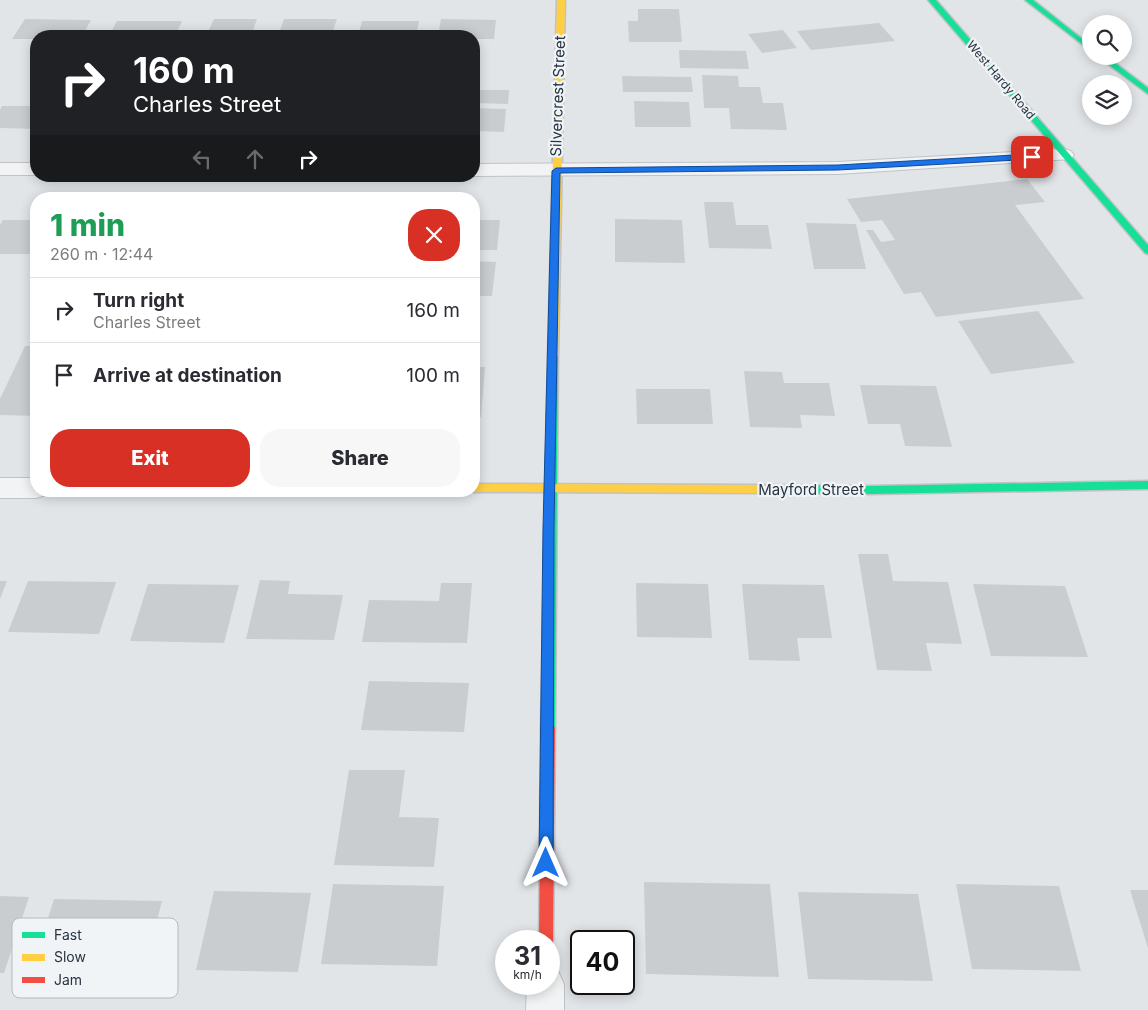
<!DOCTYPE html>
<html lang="en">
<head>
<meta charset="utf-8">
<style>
  body { margin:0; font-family:Inter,sans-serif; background:#f7f7f7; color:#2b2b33; height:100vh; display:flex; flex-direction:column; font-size:19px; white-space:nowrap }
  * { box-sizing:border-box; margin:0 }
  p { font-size:16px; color:#7c7c81 }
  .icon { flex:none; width:28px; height:28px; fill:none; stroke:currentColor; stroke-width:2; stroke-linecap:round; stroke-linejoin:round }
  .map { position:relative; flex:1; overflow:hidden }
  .panel { position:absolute; left:30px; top:192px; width:450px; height:305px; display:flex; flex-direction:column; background:#fff; border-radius:20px; box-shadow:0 2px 12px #0003 }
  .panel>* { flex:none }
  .hud { position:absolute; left:30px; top:30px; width:450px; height:152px; border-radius:20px; box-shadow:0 2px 12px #0003; background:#202124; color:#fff; overflow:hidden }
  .buttons { position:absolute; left:1082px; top:15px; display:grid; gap:10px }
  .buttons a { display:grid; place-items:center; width:50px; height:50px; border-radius:50%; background:#fff; box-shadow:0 2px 12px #0003; font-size:25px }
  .speed { position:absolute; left:495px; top:930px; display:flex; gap:10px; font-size:25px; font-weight:700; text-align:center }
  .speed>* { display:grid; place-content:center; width:65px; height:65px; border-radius:50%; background:#fff; box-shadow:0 2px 12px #0003; line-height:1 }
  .speed small { font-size:12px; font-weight:400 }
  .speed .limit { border:2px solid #111; border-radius:8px; background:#fff; color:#111 }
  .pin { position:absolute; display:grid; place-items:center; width:42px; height:42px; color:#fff; margin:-21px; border-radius:10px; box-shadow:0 2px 8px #0006 }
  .me { position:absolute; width:55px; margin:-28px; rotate:0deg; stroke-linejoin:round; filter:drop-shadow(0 0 4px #0008) }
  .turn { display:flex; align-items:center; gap:18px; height:105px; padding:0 20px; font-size:22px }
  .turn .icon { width:65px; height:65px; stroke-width:2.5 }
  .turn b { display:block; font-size:35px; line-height:42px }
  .lanes { display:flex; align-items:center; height:48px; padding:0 20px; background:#0003; justify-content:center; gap:25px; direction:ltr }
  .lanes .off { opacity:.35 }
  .round { display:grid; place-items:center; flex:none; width:52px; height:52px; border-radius:20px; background:#f7f7f7 }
  .head { display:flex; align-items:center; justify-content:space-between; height:85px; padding:0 20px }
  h1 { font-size:30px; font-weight:800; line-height:38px; color:#1e9e55 }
  .action { display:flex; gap:10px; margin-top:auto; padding:10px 20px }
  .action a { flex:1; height:58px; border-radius:20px; background:#d93025; color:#fff; font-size:20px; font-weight:800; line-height:58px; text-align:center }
  .action a+a { background:#f7f7f7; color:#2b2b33 }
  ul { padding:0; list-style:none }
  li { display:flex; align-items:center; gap:15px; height:65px; padding:0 20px; border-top:1px solid #e1e1e2 }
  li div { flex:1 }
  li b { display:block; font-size:19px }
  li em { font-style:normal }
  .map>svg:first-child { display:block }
</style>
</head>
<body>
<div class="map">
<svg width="1148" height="1010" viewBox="0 0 1148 1010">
  <rect width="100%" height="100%" fill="#e2e5e8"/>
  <g fill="#cacdd0">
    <path d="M638,9H679L682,42H629L628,21H638Z"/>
    <path d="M25,19L91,20L82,36H36V39H12Z"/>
    <path d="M214,19H257L251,36H206Z"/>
    <path d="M284,19H337L331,36H278Z"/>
    <path d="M441,19L496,20L494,39H474V36H438Z"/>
    <path d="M117,21H182L175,36H109Z"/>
    <path d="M362,21H419L416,36H358Z"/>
    <path d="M879,23L895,41L811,50L797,31Z"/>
    <path d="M783,30L797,48L762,53L748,34Z"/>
    <path d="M679,50L746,51L749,69L680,68Z"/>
    <path d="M702,75L738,76L739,87H760L763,103H783L787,130L731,129L729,108H704Z"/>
    <path d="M622,76L691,77L693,92H623Z"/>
    <path d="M474,90H509L508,104L474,103Z"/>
    <path d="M634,101L689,102L691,127H635Z"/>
    <path d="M2,106H36V129L0,128V110Z"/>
    <path d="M474,108L506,109L504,132L474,131Z"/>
    <path d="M1027,179L1045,202L1015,205L1084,299L936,317L921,292L904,294L866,230H873L881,242L895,240L882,220L861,222L847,199Z"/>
    <path d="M704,202H733L736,225H768L772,249L709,248Z"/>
    <path d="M615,219L682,220L685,263L615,262Z"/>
    <path d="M3,220H36V254H0V225Z"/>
    <path d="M474,220H500L497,250H474Z"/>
    <path d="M806,223L856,224L866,269H814Z"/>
    <path d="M474,261L496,262L492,296H474Z"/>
    <path d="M1038,311L1075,363L991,374L958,321Z"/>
    <path d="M25,346H36V416L0,415V399Z"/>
    <path d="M474,367H485L481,417H474Z"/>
    <path d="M744,371L782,372L784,383H829L835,416L800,415L802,428L750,427Z"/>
    <path d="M860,385L936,386L952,447L905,446L900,424H868Z"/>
    <path d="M636,389H710L713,424H637Z"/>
    <path d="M858,554H888L893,581L948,582L962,644L926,643L932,671L877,670Z"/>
    <path d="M260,580L290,581L288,594L343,595L334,640L246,639Z"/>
    <path d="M0,581H7L0,599Z"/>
    <path d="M28,581L116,582L99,634L8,632Z"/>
    <path d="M441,583H472L467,643L362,642L369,600L439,601Z"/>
    <path d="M636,583L708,584L712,638L637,637Z"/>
    <path d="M148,584L239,585L224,643L130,641Z"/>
    <path d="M742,584L824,585L832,638H797L800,661L749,660Z"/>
    <path d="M973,584L1065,586L1088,657L991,656Z"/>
    <path d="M369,681L469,683L464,732L361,730Z"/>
    <path d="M349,770H405L399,817L439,818L434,867L334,865Z"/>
    <path d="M644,882L770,884L779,977L646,974Z"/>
    <path d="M333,884L444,886L437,966L321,964Z"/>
    <path d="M956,884L1059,886L1081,971L972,969Z"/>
    <path d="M1130,890H1148V948Z"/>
    <path d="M214,891L311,893L298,972L196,970Z"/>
    <path d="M798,892L918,894L933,981L808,979Z"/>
    <path d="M0,896L29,897L4,973H0Z"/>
    <path d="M54,899L162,901L144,971L32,969Z"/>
  </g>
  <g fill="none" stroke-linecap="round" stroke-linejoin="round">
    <g stroke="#c0c3c6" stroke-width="2">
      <g id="street">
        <path d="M1064,149L1071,151L1074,155L1071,159L838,174L474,176V164L838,162Z"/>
        <rect x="0" y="163" width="36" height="12"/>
        <path d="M0,478H36V491H48L46,495L36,498H0Z"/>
        <path d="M549,967L558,971L564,984V1010H526L527,984H549Z"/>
      </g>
    </g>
    <g stroke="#c0c3c6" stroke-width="3">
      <g id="fast">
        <path d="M928,0H936L1148,245V254L1145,253Z"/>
        <path d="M1025,0H1033L1091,46V51Z"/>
        <path d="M1097,56H1106L1148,88V94Z"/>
        <path d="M553,353L558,356L555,728L553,732L548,734L543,732L541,728L548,356Z"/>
        <path d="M1148,481V489L871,494L763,493L757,489L763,485L871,486Z"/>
      </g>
    </g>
    <g stroke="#c0c3c6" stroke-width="3">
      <g id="slow">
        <path d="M557,0H565L558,356L553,359L548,356Z"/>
        <path d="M474,484L763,485L769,489L763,493L474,492L471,491H474Z"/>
      </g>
    </g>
    <g stroke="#c0c3c6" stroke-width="3">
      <path id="jam" d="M548,722L553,724L555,728L553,941L549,947V941H539L541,728L543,724Z"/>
    </g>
    <use href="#street" fill="#f2f3f4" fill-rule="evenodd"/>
    <use href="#fast" fill="#16e098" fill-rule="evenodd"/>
    <use href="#slow" fill="#ffcf43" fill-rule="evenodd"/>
    <use href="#jam" fill="#f24e42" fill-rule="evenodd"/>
  </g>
  <path fill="#1a73e8" stroke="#114b97" d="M1032,154L1035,155V159L838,170L560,173L554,528L553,863L551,867L546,869L541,867L539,863L543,528L552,171L556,168L838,165Z"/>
  <g text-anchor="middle" stroke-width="4.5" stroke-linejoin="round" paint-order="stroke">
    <g font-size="12" fill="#283442" stroke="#f0f4f7">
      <text transform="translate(1001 80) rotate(50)" y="4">West Hardy Road</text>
    </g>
    <g font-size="15" fill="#283442" stroke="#f0f4f7">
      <text transform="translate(558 96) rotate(-88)" y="5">Silvercrest Street</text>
      <text x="811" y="495">Mayford Street</text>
    </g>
  </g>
  <rect x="12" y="918" width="166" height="80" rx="8" fill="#f0f4f7" stroke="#b4bac1" stroke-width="1"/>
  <rect x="22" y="932" width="23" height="6" fill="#16e098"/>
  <rect x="22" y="954" width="23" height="7" fill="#ffcf43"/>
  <rect x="22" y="977" width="23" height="6" fill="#f24e42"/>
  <g font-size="14" fill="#283442">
    <text x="54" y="940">Fast</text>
    <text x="54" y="962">Slow</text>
    <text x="54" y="985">Jam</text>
  </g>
</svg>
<div class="buttons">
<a><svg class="icon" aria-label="search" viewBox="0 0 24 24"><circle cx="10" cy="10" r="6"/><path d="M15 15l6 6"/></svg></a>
<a><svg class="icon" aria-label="layers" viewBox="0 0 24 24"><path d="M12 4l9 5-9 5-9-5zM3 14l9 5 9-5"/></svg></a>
</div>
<div class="speed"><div>31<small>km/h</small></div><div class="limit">40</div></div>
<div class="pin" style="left:1032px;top:157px;background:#d93025"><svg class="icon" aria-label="arrive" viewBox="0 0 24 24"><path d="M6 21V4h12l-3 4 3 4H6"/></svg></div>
<svg class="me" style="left:546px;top:863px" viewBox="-20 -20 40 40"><path d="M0-17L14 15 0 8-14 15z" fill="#1a73e8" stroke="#fff" stroke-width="4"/></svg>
<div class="hud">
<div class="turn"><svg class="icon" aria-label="right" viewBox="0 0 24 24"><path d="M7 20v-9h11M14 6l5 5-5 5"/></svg><div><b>160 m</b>Charles Street</div></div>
<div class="lanes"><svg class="icon off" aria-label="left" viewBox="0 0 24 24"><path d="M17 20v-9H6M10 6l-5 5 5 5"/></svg><svg class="icon off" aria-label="ahead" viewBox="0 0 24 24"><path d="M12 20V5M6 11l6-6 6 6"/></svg><svg class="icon" aria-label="right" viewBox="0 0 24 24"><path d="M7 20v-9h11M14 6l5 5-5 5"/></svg></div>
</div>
<section class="panel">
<div class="head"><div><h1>1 min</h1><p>260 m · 12:44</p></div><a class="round" style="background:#d93025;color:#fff"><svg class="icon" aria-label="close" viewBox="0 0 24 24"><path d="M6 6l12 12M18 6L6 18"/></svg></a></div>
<ul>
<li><svg class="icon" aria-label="right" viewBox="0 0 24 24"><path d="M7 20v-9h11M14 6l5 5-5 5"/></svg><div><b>Turn right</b><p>Charles Street</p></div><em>160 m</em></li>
<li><svg class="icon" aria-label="arrive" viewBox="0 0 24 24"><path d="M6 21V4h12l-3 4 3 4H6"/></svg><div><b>Arrive at destination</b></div><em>100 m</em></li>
</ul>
<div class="action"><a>Exit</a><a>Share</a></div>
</section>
</div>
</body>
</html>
